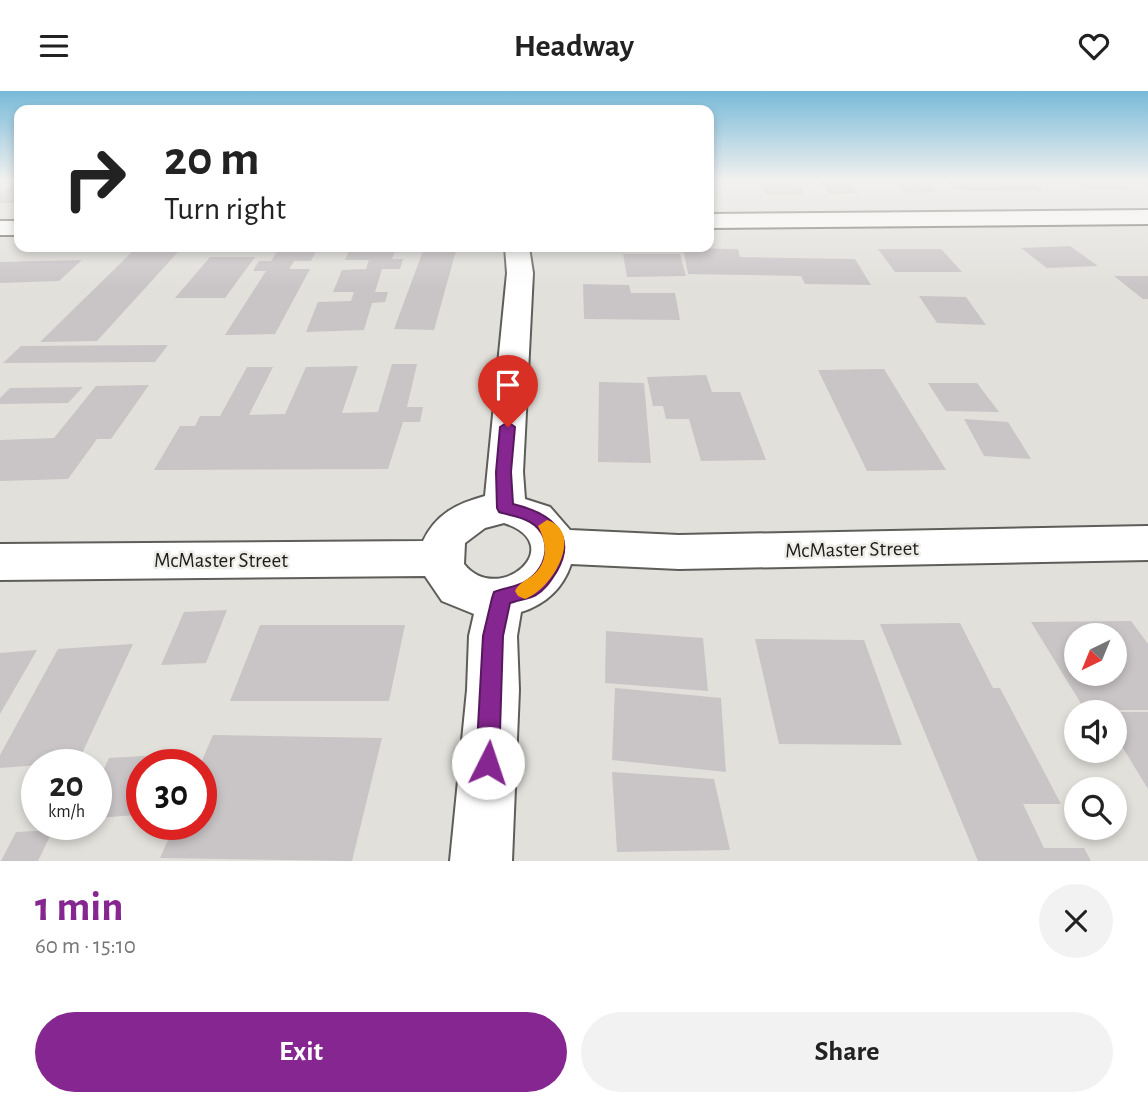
<!DOCTYPE html>
<html lang="en">
<head>
<meta charset="utf-8">
<style>
  body { margin:0; font-family:"Alegreya Sans",sans-serif; background:#f2f2f2; color:#222; height:100vh; display:flex; flex-direction:column; font-size:26px; white-space:nowrap }
  * { box-sizing:border-box; margin:0 }
  p { font-size:23px; color:#767676 }
  .icon { flex:none; width:38px; height:38px; fill:none; stroke:currentColor; stroke-width:2; stroke-linecap:round; stroke-linejoin:round }
  .map { position:relative; height:770px; overflow:hidden }
  .sheet { display:flex; flex-direction:column; background:#fff; flex:1 }
  .sheet>* { flex:none }
  .banner { position:absolute; left:14px; top:14px; width:700px; height:147px; border-radius:14px; box-shadow:0 4px 10px #0003; background:#fff; color:#222; overflow:hidden }
  .needle { width:46px; rotate:223deg }
  .controls { position:absolute; left:1064px; top:532px; display:grid; gap:14px }
  .controls a { display:grid; place-items:center; width:63px; height:63px; border-radius:50%; background:#fff; box-shadow:0 4px 10px #0003; font-size:35px }
  .speed { position:absolute; left:21px; top:658px; display:flex; gap:14px; font-size:35px; font-weight:700; text-align:center }
  .speed>* { display:grid; place-content:center; width:91px; height:91px; border-radius:50%; background:#fff; box-shadow:0 4px 10px #0003; line-height:1 }
  .speed small { font-size:18px; font-weight:400 }
  .speed .limit { border:10px solid #d22; background:#fff; color:#111 }
  .pin { position:absolute; display:grid; place-items:center; width:60px; height:60px; color:#fff; margin:-72px -30px; border-radius:50% 50% 50% 0; rotate:-45deg; box-shadow:0 0 7px #0007 }
  .pin .icon { rotate:45deg }
  .me { position:absolute; width:77px; margin:-38px; rotate:4deg; stroke-linejoin:round; filter:drop-shadow(0 0 5px #0008) }
  .turn { display:flex; align-items:center; gap:24px; height:147px; padding:0 35px; font-size:32px }
  .turn .icon { width:91px; height:91px; stroke-width:2.5 }
  .turn b { display:block; font-size:49px; line-height:60px }
  .round { display:grid; place-items:center; flex:none; width:74px; height:74px; border-radius:37px; background:#f2f2f2 }
  .summary { display:flex; align-items:center; justify-content:space-between; height:119px; padding:0 35px }
  h1 { font-size:42px; font-weight:700; line-height:52px; color:#862690 }
  .action { display:flex; gap:14px; margin-top:auto; padding:14px 35px }
  .action a { flex:1; height:80px; border-radius:42px; background:#862690; color:#fff; font-size:28px; font-weight:700; line-height:80px; text-align:center }
  .action a+a { background:#f2f2f2; color:#222 }
  header { display:flex; justify-content:space-between; align-items:center; height:91px; padding:0 35px; background:#fff; font-size:32px; font-weight:700 }
  .map>svg:first-child { display:block }
</style>
</head>
<body>
<header><svg class="icon" aria-label="menu" viewBox="0 0 24 24"><path d="M4 6h16M4 12h16M4 18h16"/></svg>Headway<svg class="icon" aria-label="heart" viewBox="0 0 24 24"><path d="M12 20l-8-8c-3-5 5-10 8-4 3-6 11-1 8 4z"/></svg></header>
<div class="map">
<svg width="1148" height="770" viewBox="0 0 1148 770">
  <rect width="100%" height="100%" fill="#e2e0db"/>
  <g fill="#c9c4c6" fill-rule="evenodd">
    <path d="M19,90V108L13,112H0V101Z"/>
    <path d="M760,90H797L804,103H766Z"/>
    <path d="M818,90H847L858,102L830,103Z"/>
    <path d="M893,90H923L937,101L907,102Z"/>
    <path d="M946,90H1032L1044,100L956,99Z"/>
    <path d="M1074,90H1115L1129,99H1088Z"/>
    <path d="M1070,155L1098,175L1047,177L1021,157Z"/>
    <path d="M396,157L392,168H403L400,178H382L375,201H388L385,211L372,212L364,239L306,241L318,211L351,210L354,201H333L342,179L366,178L369,169H345L350,158Z"/>
    <path d="M683,157L738,158L740,166L855,168L871,194L805,193L801,185L688,183Z"/>
    <path d="M317,158L311,170H294L289,178H310L275,243L225,244L266,180H253L259,170H271L278,159Z"/>
    <path d="M878,158H941L962,181H895Z"/>
    <path d="M423,160H456L434,239L394,238Z"/>
    <path d="M132,161H178L97,250L40,251Z"/>
    <path d="M623,163H680L686,185L627,186Z"/>
    <path d="M210,166H255L225,207H175Z"/>
    <path d="M82,169L59,190L0,192V171Z"/>
    <path d="M1114,185H1148V208H1143Z"/>
    <path d="M583,193L629,194L631,202H675L680,229L584,228Z"/>
    <path d="M919,205L966,206L986,234L937,232Z"/>
    <path d="M168,254L155,271L3,272L21,255Z"/>
    <path d="M392,273H417L407,316H423L420,331H403L388,378L154,379L180,335H195L200,325H220L247,276H273L249,324L285,323L306,276L358,275L342,322L378,321Z"/>
    <path d="M884,278L946,379L867,380L818,279Z"/>
    <path d="M706,284L712,301H740L766,369L701,370L689,328H666L663,315H653L647,286Z"/>
    <path d="M599,291L644,292L651,372L598,371Z"/>
    <path d="M928,292H977L999,321L946,320Z"/>
    <path d="M149,294L111,348H97L68,388L0,390V349L54,347L96,295Z"/>
    <path d="M83,296L68,312L0,313V307L10,297Z"/>
    <path d="M964,328L1008,331L1031,368L984,365Z"/>
    <path d="M227,519L206,572L161,574L184,521Z"/>
    <path d="M1131,530L1148,553V619H1085L1031,531ZM1076,544H1115V583H1076Z"/>
    <path d="M960,532L993,597H1000L1061,713H1023L1044,757H1084L1091,770H978L880,533Z"/>
    <path d="M260,534H405L389,610H230Z"/>
    <path d="M606,540L703,547L708,600L605,592Z"/>
    <path d="M755,548L864,549L902,654L779,653Z"/>
    <path d="M133,553L78,671L0,677V664L58,558Z"/>
    <path d="M37,559L0,623V562Z"/>
    <path d="M615,597L721,607L726,681L612,669Z"/>
    <path d="M1115,621H1148V698L1115,644Z"/>
    <path d="M213,644L382,647L352,770L160,767L175,733H201L200,674Z"/>
    <path d="M160,664L156,674H142V710L136,724L96,727V695L109,667Z"/>
    <path d="M612,681L714,688L730,759L617,761Z"/>
    <path d="M53,739L38,770H1L16,741Z"/>
  </g>
  <g fill="none" stroke-linecap="round" stroke-linejoin="round">
    <g stroke="#5e5d59" stroke-width="4">
      <g id="minor">
        <path d="M1148,119V133L709,137V123Z"/>
        <rect x="0" y="130" width="19" height="14"/>
        <path d="M505,156H529L533,182L523,381L525,408L550,416L570,439L679,444L1148,435V469L679,478L571,473C563,497 546,513 521,521L517,545L519,599L512,770H450L467,599L469,545L474,523L442,510L425,485L0,489V453L423,450C436,423 456,413 485,405L507,182ZM504,432C571,454 498,516 464,473L465,452L485,437Z"/>
      </g>
    </g>
    <use href="#minor" fill="#fff" fill-rule="evenodd"/>
  </g>
  <linearGradient id="sky" x2="0" y2="1"><stop stop-color="#78bad9"/><stop offset="0.45" stop-color="#f2f1ef"/><stop offset="1" stop-color="#f2f1ef" stop-opacity="0"/></linearGradient>
  <rect width="1148" height="198" fill="url(#sky)"/>
  <path fill="#862690" stroke="#57195e" stroke-width="2" d="M508,331L515,336L511,381L513,413C547,421 579,441 557,480C551,489 546,498 536,504C528,508 518,509 510,512L503,545L499,672L496,680L488,684L480,680L476,672L483,545L492,507L494,501C504,497 517,496 526,490C550,476 554,441 526,429C518,425 508,424 499,421L497,417L496,381L500,336Z"/>
  <path fill="#f59e0b" d="M547,429C585,441 553,498 525,508L518,505L515,500C519,492 525,490 532,485C549,472 547,452 538,435Z"/>
  <g text-anchor="middle" stroke-width="5" stroke-linejoin="round" paint-order="stroke">
    <g font-size="21" fill="#1f1e1d" stroke="#efede8">
      <text transform="translate(852 458) rotate(-1)" y="7">McMaster Street</text>
      <text x="221" y="476">McMaster Street</text>
    </g>
  </g>
</svg>
<div class="controls">
<a><svg class="needle" viewBox="-14 -14 28 28"><path d="M0-13l5 13h-10z" fill="#e53935"/><path d="M0 13l5-13h-10z" fill="#767676"/></svg></a>
<a><svg class="icon" aria-label="sound" viewBox="0 0 24 24"><path d="M4 9h4l5-4v14l-5-4H4zM17 9q2 3 0 6"/></svg></a>
<a><svg class="icon" aria-label="search" viewBox="0 0 24 24"><circle cx="10" cy="10" r="6"/><path d="M15 15l6 6"/></svg></a>
</div>
<div class="speed"><div>20<small>km/h</small></div><div class="limit">30</div></div>
<div class="pin" style="left:508px;top:336px;background:#d93025"><svg class="icon" aria-label="arrive" viewBox="0 0 24 24"><path d="M6 21V4h12l-3 4 3 4H6"/></svg></div>
<svg class="me" style="left:488px;top:672px" viewBox="-20 -20 40 40"><circle r="19" fill="#fff"/><path d="M0-13L10 11 0 6-10 11z" fill="#862690"/></svg>
<div class="banner">
<div class="turn"><svg class="icon" aria-label="right" viewBox="0 0 24 24"><path d="M7 20v-9h11M14 6l5 5-5 5"/></svg><div><b>20 m</b>Turn right</div></div>
</div>
</div>
<section class="sheet">
<div class="summary"><div><h1>1 min</h1><p>60 m · 15:10</p></div><a class="round"><svg class="icon" aria-label="close" viewBox="0 0 24 24"><path d="M6 6l12 12M18 6L6 18"/></svg></a></div>
<div class="action"><a>Exit</a><a>Share</a></div>
</section>
</body>
</html>
